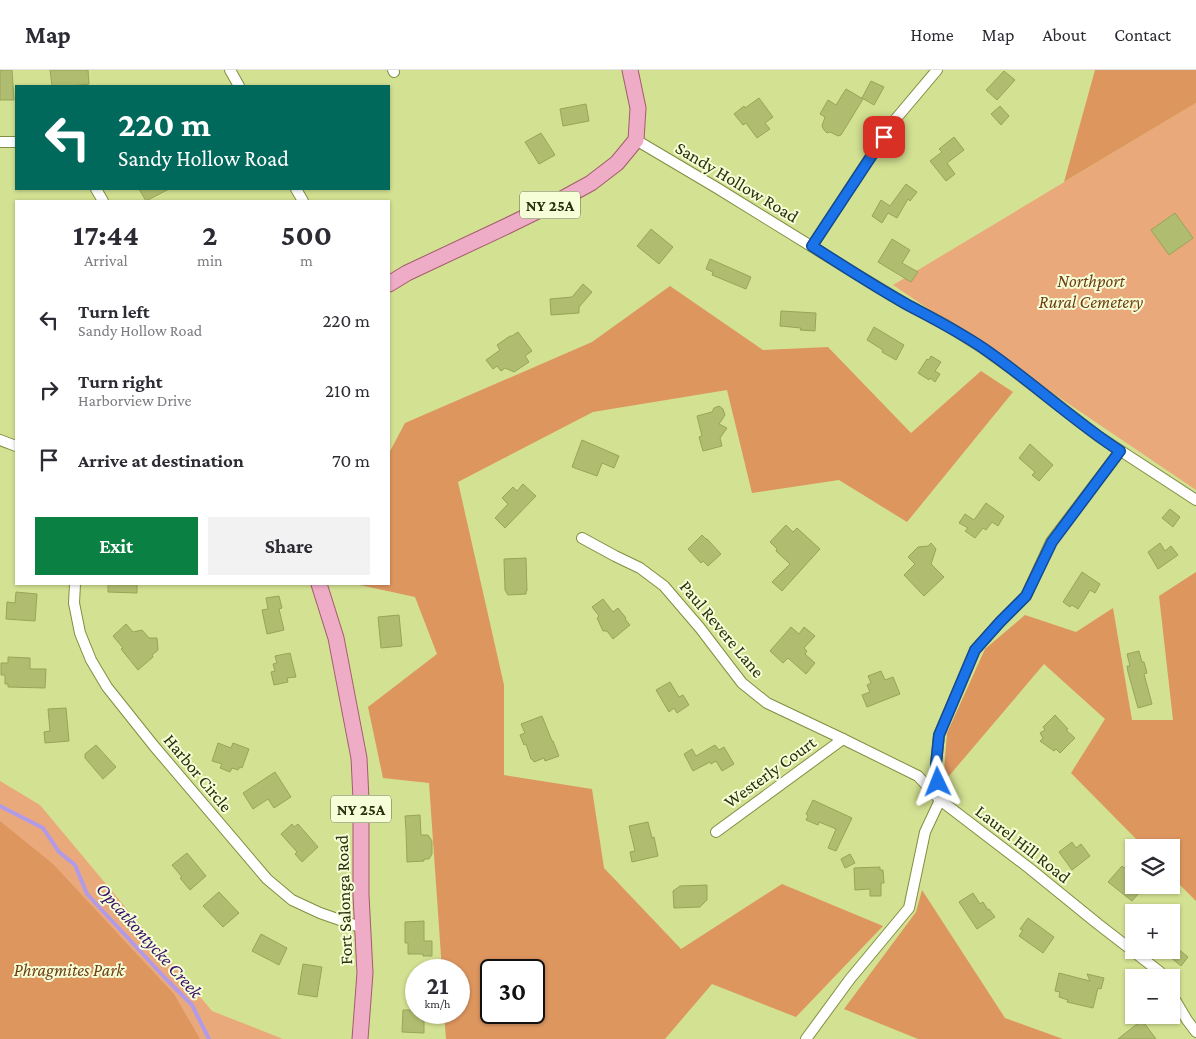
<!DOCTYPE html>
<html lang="en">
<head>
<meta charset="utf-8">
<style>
  body { margin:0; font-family:"Crimson Pro",serif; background:#f2f2f3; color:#2b2b33; height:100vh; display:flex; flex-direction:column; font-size:19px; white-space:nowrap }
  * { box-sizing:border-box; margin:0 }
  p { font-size:16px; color:#7c7c81 }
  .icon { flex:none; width:28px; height:28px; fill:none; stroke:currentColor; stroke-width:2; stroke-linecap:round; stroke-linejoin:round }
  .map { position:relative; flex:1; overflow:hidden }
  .panel { position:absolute; left:15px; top:130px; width:375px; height:385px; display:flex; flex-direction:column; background:#fff; border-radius:0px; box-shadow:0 1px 4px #0004 }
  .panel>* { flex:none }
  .top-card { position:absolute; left:15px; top:15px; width:375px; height:105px; border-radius:0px; box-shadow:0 1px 4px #0004; background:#00695c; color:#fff; overflow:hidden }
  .fabs { position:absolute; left:1125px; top:769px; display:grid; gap:10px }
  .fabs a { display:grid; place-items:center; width:55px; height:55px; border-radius:0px; background:#fff; box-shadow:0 1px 4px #0004; font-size:25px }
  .speed { position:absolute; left:405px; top:889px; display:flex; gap:10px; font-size:25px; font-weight:700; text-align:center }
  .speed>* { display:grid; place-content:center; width:65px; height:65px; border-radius:50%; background:#fff; box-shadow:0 1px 4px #0004; line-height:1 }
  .speed small { font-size:12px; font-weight:400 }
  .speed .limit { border:2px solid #111; border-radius:8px; background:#fff; color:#111 }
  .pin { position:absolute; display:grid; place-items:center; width:42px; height:42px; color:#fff; margin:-21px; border-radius:10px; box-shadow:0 2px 8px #0006 }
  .me { position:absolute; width:55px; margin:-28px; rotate:358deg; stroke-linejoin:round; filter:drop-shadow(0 0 4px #0008) }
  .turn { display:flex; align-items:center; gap:18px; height:105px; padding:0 20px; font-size:22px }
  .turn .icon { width:65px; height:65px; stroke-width:2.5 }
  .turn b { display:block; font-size:35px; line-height:42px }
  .eta { display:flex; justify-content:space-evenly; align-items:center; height:85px; text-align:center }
  .eta b { font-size:30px; font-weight:700; line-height:35px }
  .button { display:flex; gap:10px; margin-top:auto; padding:10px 20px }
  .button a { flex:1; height:58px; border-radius:0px; background:#0b8043; color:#fff; font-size:20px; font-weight:700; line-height:58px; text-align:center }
  .button a+a { background:#f2f2f3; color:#2b2b33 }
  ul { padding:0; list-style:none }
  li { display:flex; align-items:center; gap:15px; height:70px; padding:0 20px }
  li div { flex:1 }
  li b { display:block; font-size:19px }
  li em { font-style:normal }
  header { display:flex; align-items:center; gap:30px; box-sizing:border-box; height:70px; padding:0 25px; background:#fff; border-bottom:1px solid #e1e1e2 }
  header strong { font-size:24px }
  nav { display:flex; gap:28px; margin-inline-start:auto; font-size:18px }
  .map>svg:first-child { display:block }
</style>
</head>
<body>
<header>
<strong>Map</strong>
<nav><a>Home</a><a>Map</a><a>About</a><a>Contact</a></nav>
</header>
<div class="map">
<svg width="1196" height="969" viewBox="0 0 1196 969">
  <rect width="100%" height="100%" fill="#d3e192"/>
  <g fill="#eaa97a">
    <path d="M1196,33V420L893,215Z"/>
    <path d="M0,711L40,735L212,941L283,969H0Z"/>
  </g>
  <g fill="#de965f" fill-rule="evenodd">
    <path d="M1095,0H1196V33L1064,112Z"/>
    <path d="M670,216L763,280L828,277L911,363L981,301L1013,322L907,452L839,410L752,423L727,320L593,342L458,412L504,615V705L592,719L604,798L681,879L782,814L883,856L796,947L712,914L665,969H446L444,943L459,942V900H442L429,713L383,708L368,637L437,584L415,527L355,514H389V383L405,353L592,272ZM491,900H534V942H491Z"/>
    <path d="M1196,502V831L1171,806V778L1144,777L1071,703L1105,649L1044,594L943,713L947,663L985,579L1025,545L1076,562L1113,538L1132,650H1173L1159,526Z"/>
    <path d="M0,751L53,794L174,924L200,969H0Z"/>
    <path d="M922,820L1005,948L1063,969H918L844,939L916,842Z"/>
  </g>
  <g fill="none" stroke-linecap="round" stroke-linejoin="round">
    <path stroke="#b19be8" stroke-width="4" d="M0,736L43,758L59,782L75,795L87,824L166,909L192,935L209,969"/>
  </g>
  <g fill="#b0bd70" stroke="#98a558">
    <path d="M0,0H12L14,30H0Z"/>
    <path d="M50,0H88L89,14L72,16H52Z"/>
    <path d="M1004,1L1015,10L997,30L986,20Z"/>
    <path d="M871,11L884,17L874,35L862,28Z"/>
    <path d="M846,19L863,29L841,65L838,66L830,62L827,63L824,60L822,56L825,47L820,44L828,30L836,35Z"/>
    <path d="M759,28L773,47L765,53L770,59L757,68L746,53L743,55L734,44L744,36L745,38Z"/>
    <path d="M586,34L589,51L563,56L560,39Z"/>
    <path d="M1000,36L1009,46L1001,55L991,44Z"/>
    <path d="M541,63L555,85L539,94L525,72Z"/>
    <path d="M954,67L964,80L947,93L955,104L946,111L930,91L942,82L939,79Z"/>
    <path d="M906,114L917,122L910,131L908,129L897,148L888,143L882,153L872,146L881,130L890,136Z"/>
    <path d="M139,119H169L146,131Z"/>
    <path d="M1175,143L1193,168L1169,185L1151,160Z"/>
    <path d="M651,159L673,177L659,194L637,176Z"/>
    <path d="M892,169L910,180L902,193L918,202L911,212L878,192Z"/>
    <path d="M710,189L751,207L746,219L712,205L713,202L706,199Z"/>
    <path d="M583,214L592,222L579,237V243L551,245L550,229L572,227Z"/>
    <path d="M781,241L816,243L815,261L800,260L801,258L780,256Z"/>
    <path d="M874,257L904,275L896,290L882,282L883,280L867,270Z"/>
    <path d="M518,262L532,281L525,286L529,292L514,302L505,298L501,301L497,296L493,299L486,290L500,280L497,275L510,266H512Z"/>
    <path d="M931,286L941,292L935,301L940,304L935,312L930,308L929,310L918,303L927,289L929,290Z"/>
    <path d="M719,336L723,339L725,345L719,354L727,358L720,368L722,376L703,381L699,367L702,366L697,346L712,342L714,338Z"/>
    <path d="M582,370L619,386L614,398L602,393L597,406L572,397Z"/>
    <path d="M1030,374L1053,395L1039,411L1032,405L1035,402L1019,388Z"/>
    <path d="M523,414L536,426L505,458L495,448L508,434L502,428L513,417L517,421Z"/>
    <path d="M986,433L1004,446L998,456L992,452L986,460L983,458L975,468L965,461L968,458L959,453L965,444L974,450Z"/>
    <path d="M1170,439L1180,447L1173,457L1162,448Z"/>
    <path d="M786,455L793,462L797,458L820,479L782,521L772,512L790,494L776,481L777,479L770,472Z"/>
    <path d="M702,465L706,469H707L721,484L708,496L703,491L701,493L688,479Z"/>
    <path d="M931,473L936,479L931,494L944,507L924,526L904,505L915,494L908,487L918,477L928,476Z"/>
    <path d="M1160,473L1165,481L1171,476L1178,485L1158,499L1148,482Z"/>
    <path d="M526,488L527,521H526V524L508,525L505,520L504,489Z"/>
    <path d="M1082,502L1100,514L1095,523L1090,520L1078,539L1072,535L1070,537L1063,532Z"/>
    <path d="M108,514H137V523L108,522Z"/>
    <path d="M16,522L37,524L35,551L6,549L7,532L15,533Z"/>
    <path d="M279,526L282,538L279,539L284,560L267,564L262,540L268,539L266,528Z"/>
    <path d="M603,529L613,542L618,538L626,548L625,549L630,555L613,569L607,561H603L597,548L599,546L592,537Z"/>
    <path d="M399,545L402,576L381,578L378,547Z"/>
    <path d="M126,554L133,562L142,560L149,568H157L158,580L152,585L153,587L138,600L121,579L123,578L113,566Z"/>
    <path d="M791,557L799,564L804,557L815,566L804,578L807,581L805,584L815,593L806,604L788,588L783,593L770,581Z"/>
    <path d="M1139,581L1142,592H1144L1147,603L1144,604L1152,634L1138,638L1128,602L1127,596H1130L1127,584Z"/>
    <path d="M290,583L296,607L287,608L288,612L274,615L271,602L275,601L273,594L277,593L275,586Z"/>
    <path d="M8,587L30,588V599H46L45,618L8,617V614H5V605H1V593H8Z"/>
    <path d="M881,601L885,610L893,607L900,624L867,637L862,625L870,622L867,615L871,613L868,606Z"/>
    <path d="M670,612L679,627L683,625L689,635L677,643L674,638L669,642L656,620Z"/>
    <path d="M66,638L69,671L45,673L44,662L50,661L48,639Z"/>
    <path d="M1055,645L1068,659L1066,660L1075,668L1060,683L1056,679L1054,681L1040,671L1043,668L1040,663L1045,660L1043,657Z"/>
    <path d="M542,646L552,671H553L559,686L545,691L544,688L534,692L532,689H531L526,674L524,675L520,665L525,663L521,654Z"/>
    <path d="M218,673L231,678L233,673L249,679L242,698L240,697L238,700L232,698L230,702L220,698L222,694L212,691Z"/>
    <path d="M96,675L116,697L103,709L85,688V684Z"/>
    <path d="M715,675L719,680L724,677L734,694L722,701L716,691L711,694L710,692L693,701L684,684L692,679L696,686Z"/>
    <path d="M275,702L291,727L274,738L268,729L253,739L243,723Z"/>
    <path d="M813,730L852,748L836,781L828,778L836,759L819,752L818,755L806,750L808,746L806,744Z"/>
    <path d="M420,745L421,765H428L432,771V784L429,789H424V791L407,792L406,760L405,746Z"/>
    <path d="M648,752L652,768L654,767L658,786L632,792L630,782L635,781L629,756Z"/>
    <path d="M292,754L294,757L298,754L318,777L302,792L295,784L297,782L281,764Z"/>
    <path d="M1072,772L1076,778L1081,774L1090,786L1072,800L1059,782Z"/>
    <path d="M187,783L206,806L190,820L180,808L182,807L172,795Z"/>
    <path d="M850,784L855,793L845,798L841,789Z"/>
    <path d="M1134,787V815H1146L1132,831L1108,812L1122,796L1124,798Z"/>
    <path d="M880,797V800H883L884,813H881V826H870V819L855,820L854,798Z"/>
    <path d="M707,815V830L700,837L674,838L673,821L680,816Z"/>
    <path d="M219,822L239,843L223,857L203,836Z"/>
    <path d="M973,823L980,834L983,832L988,840L989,839L995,847L977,859L959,832Z"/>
    <path d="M1028,848L1054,867L1043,883L1019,866L1023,860L1020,859Z"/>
    <path d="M424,851V871H432V886H423V884H408V873H405V852Z"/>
    <path d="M261,864L287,878L279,895L252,881Z"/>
    <path d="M1171,873L1188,887L1181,896L1162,880H1171Z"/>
    <path d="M303,894L322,897L317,927L298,924Z"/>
    <path d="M1059,903L1090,911L1087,904L1104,908L1101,919L1098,918L1093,938L1067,932L1068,930L1059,927L1060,922L1055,921Z"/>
    <path d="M403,940H416V942H424V963L402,962Z"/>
    <path d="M1142,950L1156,969H1118Z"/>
  </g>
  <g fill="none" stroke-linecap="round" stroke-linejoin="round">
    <g stroke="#828e41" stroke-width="12">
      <g id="street">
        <path d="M230,0L239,16"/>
        <path d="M393,0L394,2"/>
        <path d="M636,70L717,118L853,202L906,234L946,255L981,277L1013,300L1098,366L1196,430"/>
        <path d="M0,72H16"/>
        <path d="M96,119L103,131"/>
        <path d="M296,119L303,131"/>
        <path d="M812,176L894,51L937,0"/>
        <path d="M0,370L16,376"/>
        <path d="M582,468L615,486L640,498L664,516L700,558L742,613L767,633L843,669L918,706L940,730L1029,798L1098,854L1160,902L1163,908"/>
        <path d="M75,514L74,533L80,563L91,590L107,617L154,676L267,809L292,830L320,843L363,858"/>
        <path d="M716,762L843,669"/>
        <path d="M1171,923L1187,950L1196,962"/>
        <path d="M806,969L850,909L909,838L925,762L940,730L936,694L939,665L975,580L1000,552L1026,526L1051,472L1120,381"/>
      </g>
    </g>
    <g stroke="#a35c6d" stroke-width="17">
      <g id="primary">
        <path d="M389,214L407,203L507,156L560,130L591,113L617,93L636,70L638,38L630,0"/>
        <path d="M319,514L336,568L359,688L361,729V825L365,903L360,969"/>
      </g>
    </g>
    <use href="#street" stroke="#fff" stroke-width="10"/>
    <use href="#primary" stroke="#efacc6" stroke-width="15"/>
  </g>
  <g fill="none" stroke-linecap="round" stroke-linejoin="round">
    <g stroke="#114b97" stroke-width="12">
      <path id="route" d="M884,67L812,176C843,196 874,216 906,234C932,248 958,261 983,278C1030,310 1072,350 1120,381L1052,472L1026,526L1000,552L975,580L939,665L936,694L938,712"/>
    </g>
    <use href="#route" stroke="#1a73e8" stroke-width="9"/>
  </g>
  <g text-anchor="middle" stroke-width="4" stroke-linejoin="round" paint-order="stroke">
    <g fill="#f6fed7" stroke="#676d4b" stroke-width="1">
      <rect x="520" y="121.5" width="60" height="27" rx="4"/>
      <rect x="331" y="725.5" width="60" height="27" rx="4"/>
    </g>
    <g font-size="16" font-weight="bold" fill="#2a2f0f">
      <text x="550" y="141">NY 25A</text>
      <text x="361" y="745">NY 25A</text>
    </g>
    <g font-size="18" fill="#2a2f0f" stroke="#f6fed7">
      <text transform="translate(737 112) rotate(31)" y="6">Sandy Hollow Road</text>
      <text transform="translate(722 559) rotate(50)" y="6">Paul Revere Lane</text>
      <text transform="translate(770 702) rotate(-36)" y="6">Westerly Court</text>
      <text transform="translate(198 703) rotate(50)" y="6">Harbor Circle</text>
      <text transform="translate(1023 774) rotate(38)" y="6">Laurel Hill Road</text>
      <text transform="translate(344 830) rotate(-92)" y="6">Fort Salonga Road</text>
    </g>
    <g font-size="18" font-style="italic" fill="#6e3e15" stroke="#f6fed7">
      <text x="1091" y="217">Northport<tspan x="1091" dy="21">Rural Cemetery</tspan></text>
      <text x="69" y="906">Phragmites Park</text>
    </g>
    <g font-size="19" font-style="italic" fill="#380f6a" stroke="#f6fed7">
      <text transform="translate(150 870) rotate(48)" y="7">Opcatkontycke Creek</text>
    </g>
  </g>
</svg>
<div class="fabs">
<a><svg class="icon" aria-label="layers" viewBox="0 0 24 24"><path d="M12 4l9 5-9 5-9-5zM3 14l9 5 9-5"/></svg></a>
<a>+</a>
<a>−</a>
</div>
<div class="speed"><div>21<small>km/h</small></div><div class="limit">30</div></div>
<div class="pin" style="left:884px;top:67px;background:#d93025"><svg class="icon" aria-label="arrive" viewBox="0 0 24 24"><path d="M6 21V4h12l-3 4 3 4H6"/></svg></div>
<svg class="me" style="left:938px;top:712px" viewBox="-20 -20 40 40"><path d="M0-17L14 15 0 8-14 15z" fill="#1a73e8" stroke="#fff" stroke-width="4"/></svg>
<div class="top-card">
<div class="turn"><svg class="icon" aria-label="left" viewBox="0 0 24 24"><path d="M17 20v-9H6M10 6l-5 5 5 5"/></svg><div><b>220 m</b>Sandy Hollow Road</div></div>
</div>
<section class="panel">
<div class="eta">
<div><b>17:44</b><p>Arrival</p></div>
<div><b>2</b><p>min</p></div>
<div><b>500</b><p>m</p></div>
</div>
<ul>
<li><svg class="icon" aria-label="left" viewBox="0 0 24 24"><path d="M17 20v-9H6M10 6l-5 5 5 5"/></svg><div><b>Turn left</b><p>Sandy Hollow Road</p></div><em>220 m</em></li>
<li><svg class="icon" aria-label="right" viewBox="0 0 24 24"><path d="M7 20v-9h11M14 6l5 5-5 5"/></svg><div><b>Turn right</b><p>Harborview Drive</p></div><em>210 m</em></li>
<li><svg class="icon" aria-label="arrive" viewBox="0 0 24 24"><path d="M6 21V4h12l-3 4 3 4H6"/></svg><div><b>Arrive at destination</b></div><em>70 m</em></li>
</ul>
<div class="button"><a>Exit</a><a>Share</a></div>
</section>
</div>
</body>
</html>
